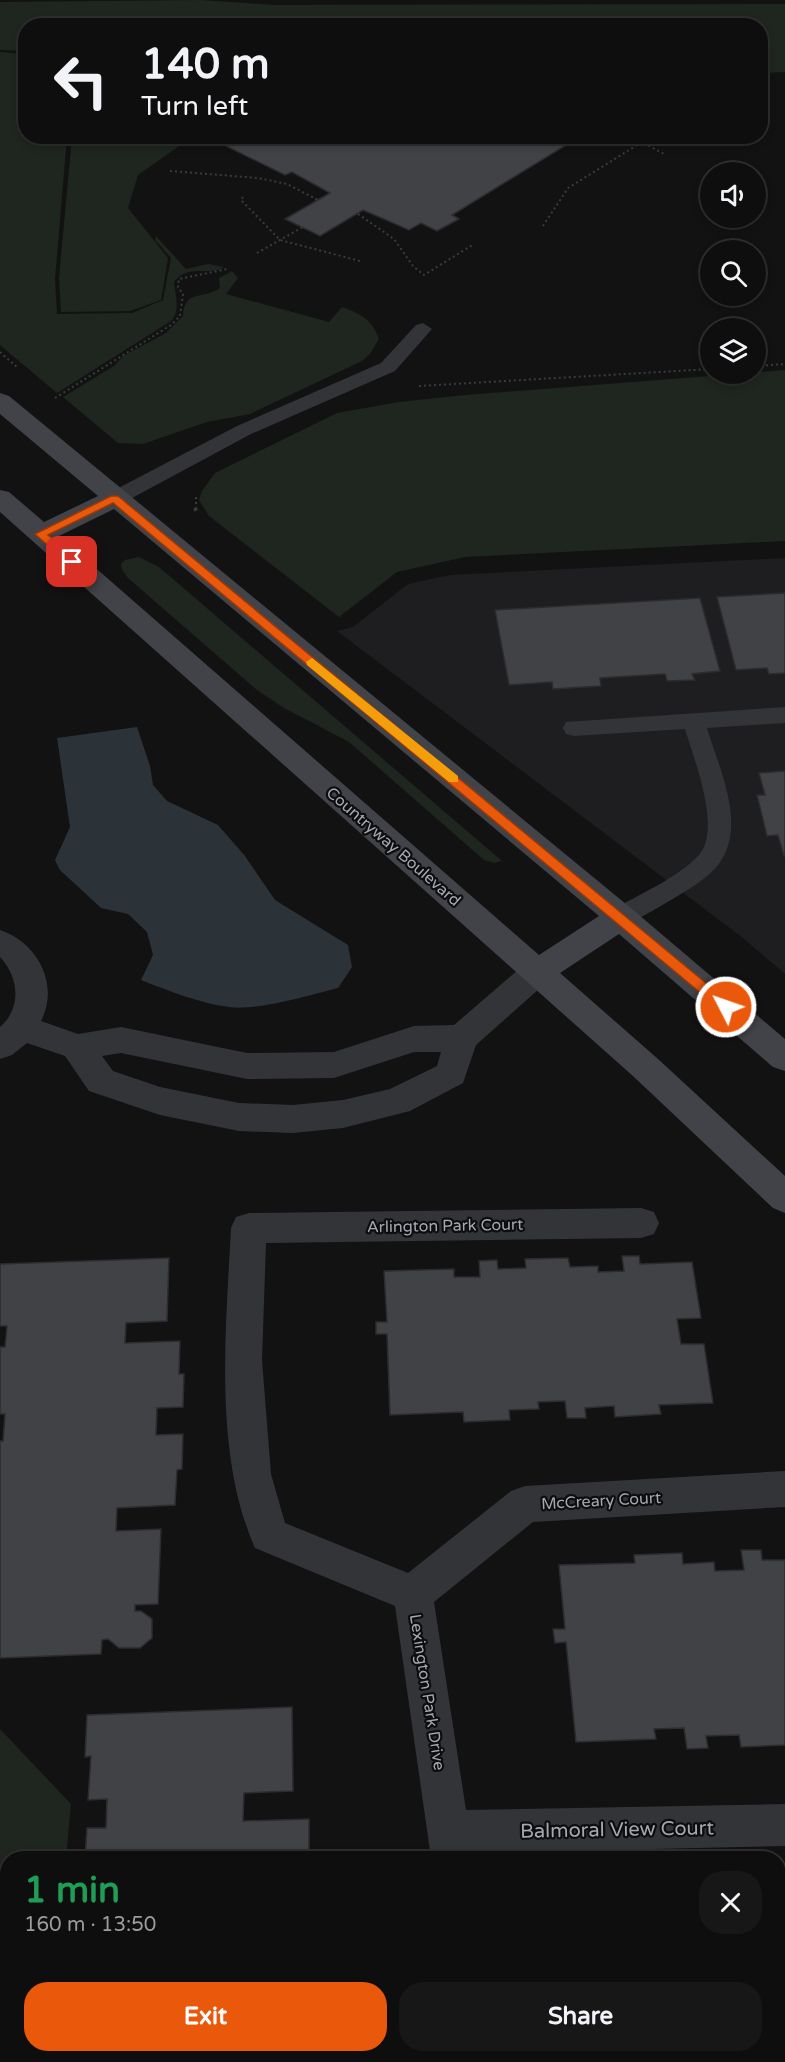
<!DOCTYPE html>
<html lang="en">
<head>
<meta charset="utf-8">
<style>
  body { margin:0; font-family:"Varela Round",sans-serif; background:#171717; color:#f1f3f6; height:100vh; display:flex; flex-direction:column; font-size:22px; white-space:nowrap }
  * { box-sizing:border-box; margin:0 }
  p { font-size:20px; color:#9b9c9e }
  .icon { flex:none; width:33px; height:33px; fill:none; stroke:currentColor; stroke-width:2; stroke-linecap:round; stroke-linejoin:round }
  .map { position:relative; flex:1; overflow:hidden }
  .side { position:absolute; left:0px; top:1851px; width:786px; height:212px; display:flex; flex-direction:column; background:#0e0e0e; border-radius:24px 24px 0 0; box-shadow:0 3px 9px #0003,0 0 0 2px #2e2e2e }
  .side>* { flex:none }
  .banner { position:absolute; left:18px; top:18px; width:750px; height:126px; border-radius:24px; box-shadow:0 3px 9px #0003,0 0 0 2px #2e2e2e; background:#0e0e0e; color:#f1f3f6; overflow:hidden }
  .buttons { position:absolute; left:700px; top:162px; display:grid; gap:12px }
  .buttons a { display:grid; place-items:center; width:66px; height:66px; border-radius:50%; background:#0e0e0e; box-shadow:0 3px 9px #0003,0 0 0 2px #2e2e2e; font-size:30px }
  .pin { position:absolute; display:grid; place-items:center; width:51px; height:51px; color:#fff; margin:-26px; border-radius:12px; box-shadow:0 3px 9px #0006 }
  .me { position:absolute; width:66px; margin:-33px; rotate:311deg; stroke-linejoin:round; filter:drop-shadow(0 0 4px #0008) }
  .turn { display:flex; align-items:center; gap:21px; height:126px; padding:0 24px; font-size:27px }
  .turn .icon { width:78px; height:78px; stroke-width:2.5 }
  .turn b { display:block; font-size:42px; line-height:51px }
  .round { display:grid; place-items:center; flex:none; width:63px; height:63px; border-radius:24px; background:#171717 }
  .headline { display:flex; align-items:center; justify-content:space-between; height:102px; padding:0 24px }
  h1 { font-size:36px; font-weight:700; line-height:45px; color:#1e9e55 }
  .cta { display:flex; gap:12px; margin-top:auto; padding:12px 24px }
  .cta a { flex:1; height:69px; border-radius:24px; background:#ea580c; color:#fff; font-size:24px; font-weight:700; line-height:69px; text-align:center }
  .cta a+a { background:#171717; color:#f1f3f6 }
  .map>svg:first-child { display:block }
</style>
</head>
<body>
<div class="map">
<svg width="785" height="2062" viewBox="0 0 785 2062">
  <rect width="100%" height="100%" fill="#121213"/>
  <path fill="#1e1e20" d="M785,558V974L743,938L337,631L353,627L408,584L450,575Z"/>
  <g fill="#1e261f">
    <path d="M201,0L275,5L785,4V72L761,73L760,26H26L25,51L0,50V2Z"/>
    <path d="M0,52L25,54L26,136L67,137L55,279L57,314L132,313L163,300L171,258L155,240L156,236L186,269L208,264L224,267C210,277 188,263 174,282C175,295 181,310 171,321L57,393L0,345Z"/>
    <path d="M72,137H192L138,175L128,208L168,258L161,300L130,311L61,312L59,278Z"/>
    <path d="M232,271L238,278L226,294L329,322L342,307C361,314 372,319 379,339L370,354L362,361L250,414L207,422L143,444L118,443L63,397L114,366L123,356L166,333L183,316C185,288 201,301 220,288L219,278Z"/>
    <path d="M785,370V541L465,557L397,572L339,617L209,516L199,500L202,491L215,473L337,413L399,402L465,395Z"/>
    <path d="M139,557L159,567L502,861L494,863L484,860L349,742L284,708L257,690L128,578L122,570L121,564L125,560Z"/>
    <path d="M0,1729L71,1804L66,1858H8V2055H48L40,2062H0Z"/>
  </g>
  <path fill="#2b3238" d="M137,727L150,766L153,785L167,801L218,825L245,856L275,900L348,945L352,967L338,988C310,995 257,1011 229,1007C199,1003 169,991 141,980L153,955L147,932L128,914L101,908L60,870L55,860L70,827L57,738Z"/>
  <g fill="#414246" stroke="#2c2c2f" stroke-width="1.5">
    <path d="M233,136H581L452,215L459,219L437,231L421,223L409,230L363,210L320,236L285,219L330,193L292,172L285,175L220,143Z"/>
    <path d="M785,593V673L769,674L767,668L736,670L717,597Z"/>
    <path d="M700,598L720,671L692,674L695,680L667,681L665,674L600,678L601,686L553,689L552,682L509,685L495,610Z"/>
    <path d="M785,771V856H784L778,835L767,836L757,795H765L759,773Z"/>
    <path d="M622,1256H639L640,1264L692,1262L701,1318L677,1319L681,1344H704L713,1403L659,1405L661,1414L615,1417L614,1406L585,1408L586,1418H567L565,1401L538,1402L539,1409L509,1410L510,1420L464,1422L463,1412L390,1415L387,1334H376V1322H387L384,1271L454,1269V1277H480L479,1261L497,1260L498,1269L526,1268L525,1259L568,1258L570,1267L598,1266V1272L624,1271Z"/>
    <path d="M169,1258L167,1321L126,1323L125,1343L180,1341L179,1374H184L183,1407L157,1408L156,1435L183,1434L182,1469L177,1470L175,1505L117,1508L116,1531L161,1529L158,1604L135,1605V1611H141L152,1619V1638L140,1648H119L108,1639L102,1640L101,1654L0,1658V1441H3L5,1414H0V1347H5L7,1326H0V1264Z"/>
    <path d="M741,1550H761L762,1560H785V1745L741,1747L739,1735L706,1736L708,1748L687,1749L684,1728L654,1729L656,1739L576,1742L566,1642L555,1643L553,1629H565L559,1565L635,1563L634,1555L682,1553L683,1564L714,1562L715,1571L744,1570Z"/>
    <path d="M292,1707L293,1791L244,1793L243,1821L309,1819V1858H85L87,1828H106L107,1799L88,1800L91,1756L85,1757L87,1715Z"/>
    <path d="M778,1881H781L785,1906V2062H717L716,2060L596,2062L595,2055H778Z"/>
    <rect x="95" y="2055" width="148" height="7"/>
  </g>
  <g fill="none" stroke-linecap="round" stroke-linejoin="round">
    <g stroke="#393b3f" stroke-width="2" stroke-dasharray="2 3" stroke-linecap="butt">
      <path d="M170,171L258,178L287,184L318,200"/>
      <path d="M243,197L241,200L280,240L360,261"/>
      <path d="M358,214L394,239L413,266L424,275L474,244"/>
      <path d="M543,226L568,188L642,142L664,154"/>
      <path d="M257,253L303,227"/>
      <path d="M0,352L18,368"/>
      <path d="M756,366L785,364"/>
      <path d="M419,386L711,369"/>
      <path d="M55,398L171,325L180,316L183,294L178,287L179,279L227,269"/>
      <path d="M196,509V495"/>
    </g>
    <path stroke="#393b3f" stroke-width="4" stroke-dasharray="3 4.5" stroke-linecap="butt" d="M195,508L197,513"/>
    <g fill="#333438" fill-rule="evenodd">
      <path d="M423,323L432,329L395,371L251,434L121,504H107L104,499L107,494L237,426L381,363L416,325Z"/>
      <path d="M785,707V723L707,728C719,768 748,827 718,865C702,886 653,909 630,924L621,926L612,924L609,917L612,910C638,895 679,877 699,855C722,829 694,759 685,729L574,736L566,734L563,728L566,722Z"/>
    </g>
    <g fill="#333438" fill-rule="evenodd">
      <path d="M0,930C37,942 60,984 41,1021L78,1034L121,1027L247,1053L334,1052L414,1026L454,1025L526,963L537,960L548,963L553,972L548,981L476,1045L463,1083L410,1111L343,1128L293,1133L239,1131L160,1115L89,1091L65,1056L27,1043L12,1055L0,1059V1027C22,1008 19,977 0,957ZM414,1052H441L437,1066L390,1089L343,1100L293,1105L239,1103L160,1087L113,1071L102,1056L121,1053L247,1079L334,1078Z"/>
      <path d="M641,1208L654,1212L659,1223L654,1234L641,1238L266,1243L262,1360L271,1474L285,1523L408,1573L511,1491L525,1486L785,1471V1507L533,1522L434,1602L466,1810L785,1804V1846L473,1853V1858H431L395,1606L255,1548C213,1453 226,1329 231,1228L236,1217L249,1213Z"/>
      <path d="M447,2055H493L494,2062H448Z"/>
    </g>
    <path fill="#414348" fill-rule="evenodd" d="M0,393L9,396L632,909L785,1039V1071L773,1067L619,934L560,973L658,1059L785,1176V1213L773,1208L634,1077L0,512V490L9,492L44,522L98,496L0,414ZM114,509L599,916L539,955L59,536Z"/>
  </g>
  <path fill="#ea580c" stroke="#983908" stroke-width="1.5" d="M111,496H118L730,1003V1010H721L113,503L48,535L76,559V564H68L35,534Z"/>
  <path fill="#f59e0b" d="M312,658L458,776V782H449L307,665L306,662Z"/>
  <g text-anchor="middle" stroke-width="4.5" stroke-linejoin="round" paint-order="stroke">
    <g font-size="16" fill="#a4a8b3" stroke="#0d0d0e">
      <text transform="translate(394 846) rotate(41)" y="6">Countryway Boulevard</text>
      <text transform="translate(445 1225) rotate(-1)" y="6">Arlington Park Court</text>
      <text transform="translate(601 1500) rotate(-3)" y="6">McCreary Court</text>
      <text transform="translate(428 1692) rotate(81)" y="6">Lexington Park Drive</text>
    </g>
    <g font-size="20" fill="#a4a8b3" stroke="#0d0d0e">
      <text transform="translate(617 1829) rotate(-1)" y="7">Balmoral View Court</text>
    </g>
  </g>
</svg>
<div class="buttons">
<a><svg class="icon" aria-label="sound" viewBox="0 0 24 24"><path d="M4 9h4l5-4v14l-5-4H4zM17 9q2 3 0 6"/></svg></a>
<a><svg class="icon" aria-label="search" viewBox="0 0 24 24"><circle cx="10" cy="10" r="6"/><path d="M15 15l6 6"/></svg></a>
<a><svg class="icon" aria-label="layers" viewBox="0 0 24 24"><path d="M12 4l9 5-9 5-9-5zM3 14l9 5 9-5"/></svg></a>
</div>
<div class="pin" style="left:72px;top:562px;background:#d93025"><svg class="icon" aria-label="arrive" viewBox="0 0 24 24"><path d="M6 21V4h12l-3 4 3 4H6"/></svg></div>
<svg class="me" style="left:726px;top:1007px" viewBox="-20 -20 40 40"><circle r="17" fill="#ea580c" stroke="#fff" stroke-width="3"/><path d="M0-11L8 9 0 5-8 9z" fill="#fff"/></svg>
<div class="banner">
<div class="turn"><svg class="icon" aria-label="left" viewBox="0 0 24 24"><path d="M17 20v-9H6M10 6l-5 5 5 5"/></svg><div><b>140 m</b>Turn left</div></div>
</div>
<section class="side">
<div class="headline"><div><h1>1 min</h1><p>160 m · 13:50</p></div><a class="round"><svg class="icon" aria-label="close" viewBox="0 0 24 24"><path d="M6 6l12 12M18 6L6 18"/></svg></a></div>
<div class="cta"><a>Exit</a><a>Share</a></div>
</section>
</div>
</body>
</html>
